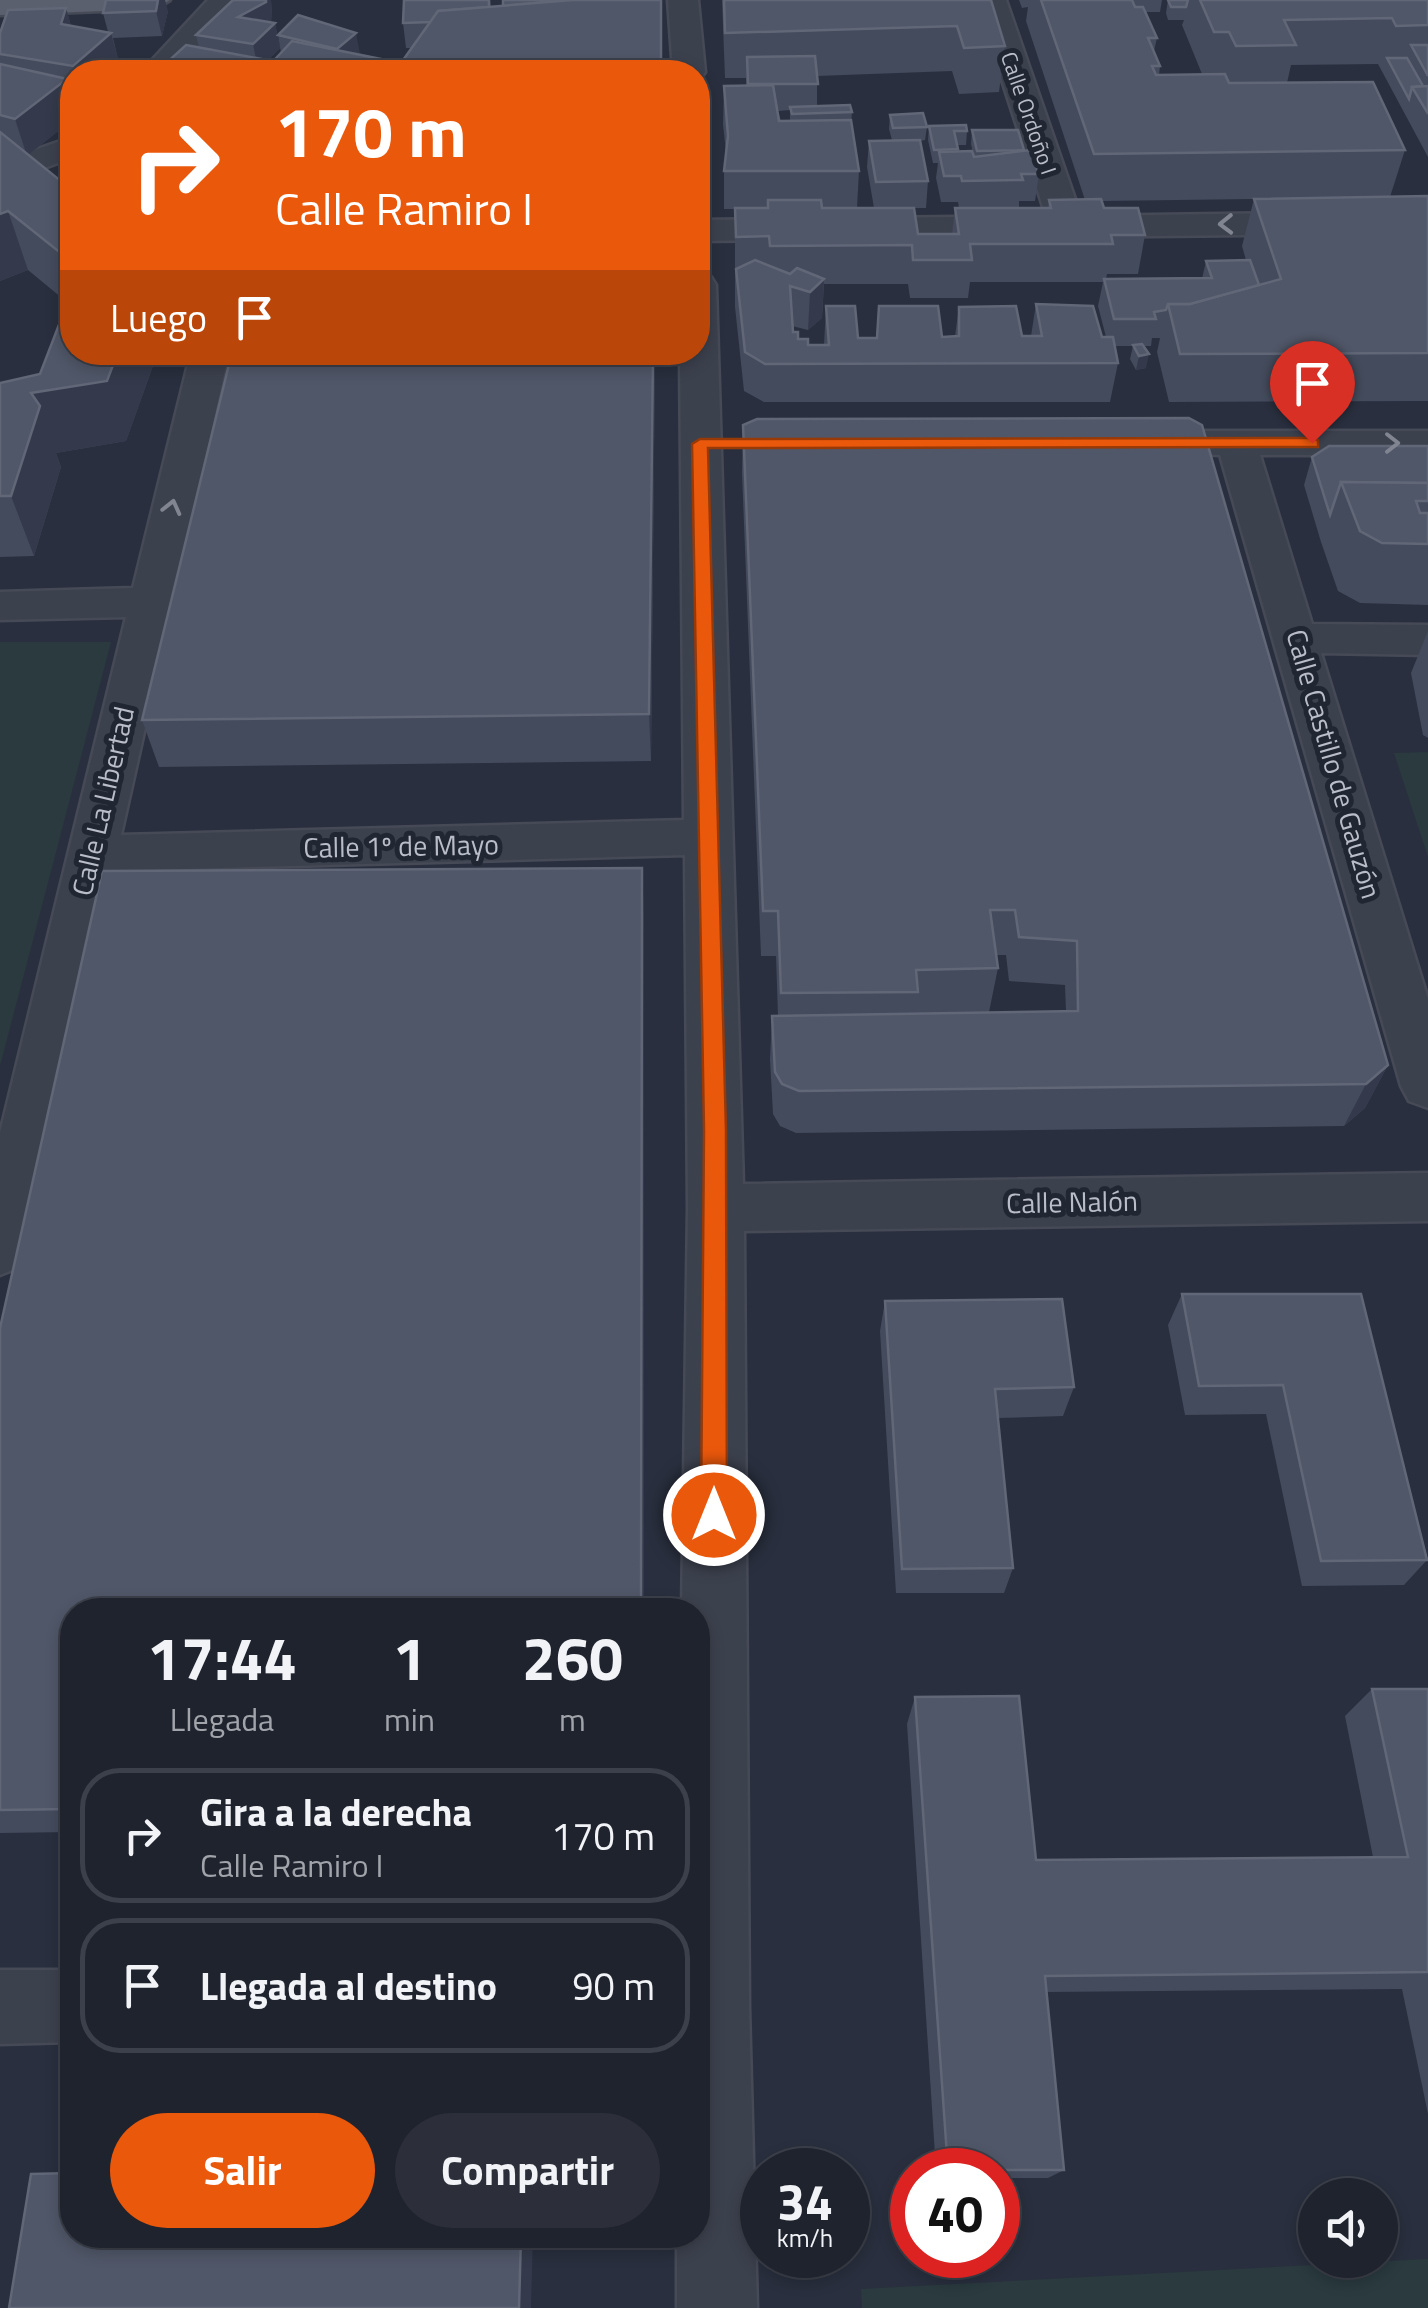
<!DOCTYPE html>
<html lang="es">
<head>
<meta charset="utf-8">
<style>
  body { margin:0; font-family:"Titillium Web",sans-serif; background:#2c2f3a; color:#f1f3f6; height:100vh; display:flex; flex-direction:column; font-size:38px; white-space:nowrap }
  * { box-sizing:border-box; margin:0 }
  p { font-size:32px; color:#a1a4aa }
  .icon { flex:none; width:55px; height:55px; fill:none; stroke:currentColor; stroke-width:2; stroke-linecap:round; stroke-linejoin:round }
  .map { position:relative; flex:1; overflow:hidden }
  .details { position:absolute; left:60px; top:1598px; width:650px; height:650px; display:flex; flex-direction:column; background:#1f232e; border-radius:40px; box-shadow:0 5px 15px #0003,0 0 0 2px #3c404a }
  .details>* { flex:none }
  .banner { position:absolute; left:60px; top:60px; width:650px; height:305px; border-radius:40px; box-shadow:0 5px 15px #0003,0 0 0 2px #3c404a; background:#ea580c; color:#fff; overflow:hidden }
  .buttons { position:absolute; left:1298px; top:2178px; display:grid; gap:20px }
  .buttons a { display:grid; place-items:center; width:100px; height:100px; border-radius:50%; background:#1f232e; box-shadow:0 5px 15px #0003,0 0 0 2px #3c404a; font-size:50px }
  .speed { position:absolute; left:740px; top:2148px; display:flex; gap:20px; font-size:50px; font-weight:700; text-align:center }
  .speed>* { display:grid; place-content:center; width:130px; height:130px; border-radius:50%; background:#1f232e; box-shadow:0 5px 15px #0003,0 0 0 2px #3c404a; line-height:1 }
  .speed small { font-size:25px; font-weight:400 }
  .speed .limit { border:15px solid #d22; background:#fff; color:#111 }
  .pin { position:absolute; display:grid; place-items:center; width:85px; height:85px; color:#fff; margin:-102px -42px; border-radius:50% 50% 50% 0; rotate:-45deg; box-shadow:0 0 10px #0007 }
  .pin .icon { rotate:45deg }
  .me { position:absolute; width:110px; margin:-55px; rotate:0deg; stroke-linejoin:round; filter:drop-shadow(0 0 8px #0008) }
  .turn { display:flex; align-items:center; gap:35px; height:210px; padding:0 50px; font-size:45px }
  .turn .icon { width:130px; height:130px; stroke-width:2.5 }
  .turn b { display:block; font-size:70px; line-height:85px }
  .then { display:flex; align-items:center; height:95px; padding:0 50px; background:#0003; gap:20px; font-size:38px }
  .eta { display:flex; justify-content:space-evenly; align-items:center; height:170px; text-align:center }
  .eta b { font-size:60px; font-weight:700; line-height:70px }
  .action { display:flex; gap:20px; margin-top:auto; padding:20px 50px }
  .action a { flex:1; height:115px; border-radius:60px; background:#ea580c; color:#fff; font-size:40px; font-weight:700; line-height:115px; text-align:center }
  .action a+a { background:#2c2f3a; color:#f1f3f6 }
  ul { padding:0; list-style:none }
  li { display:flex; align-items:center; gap:30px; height:135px; margin:0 20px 15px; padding:0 30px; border:5px solid #3c404a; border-radius:40px }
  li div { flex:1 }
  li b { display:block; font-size:38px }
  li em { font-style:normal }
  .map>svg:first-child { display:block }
</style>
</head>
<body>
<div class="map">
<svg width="1428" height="2308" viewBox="0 0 1428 2308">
  <rect width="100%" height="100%" fill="#292f3e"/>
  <g fill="#2a3a3f">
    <path d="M0,642H111L0,1066Z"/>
    <path d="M1428,752V857L1394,753Z"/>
    <path d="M1428,2259V2308H862L861,2289Z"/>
  </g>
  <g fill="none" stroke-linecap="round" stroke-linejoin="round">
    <g stroke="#464a57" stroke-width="5">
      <g id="minor">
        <path d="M208,0H240L174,72H141Z"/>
        <path d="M668,0H698L705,72L700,79L698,72H673Z"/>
        <path d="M976,0H1006L1081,216L1428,211V233L698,241V220L1046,216Z"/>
        <path d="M72,137V158L0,184V162Z"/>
        <path d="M698,274L711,277L716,285L743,1184L1428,1173V1221L744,1231L749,2007L757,2308H677V2235H698V1610H682L688,1208L685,855L113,871L29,1250L20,1267L0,1275V1133L126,617L0,620V592L133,588L191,352H229L121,835L684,820L680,352H698Z"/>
        <path d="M1133,431H1428V455H1260L1312,624L1428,625V655L1321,653L1428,999V1108L1409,1101L1401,1086L1220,455L1119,451L1113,443L1119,435Z"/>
        <path d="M0,1970H72V2042L0,2044Z"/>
      </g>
    </g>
    <g stroke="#464a57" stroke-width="5">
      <path id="major" d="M0,0H170L155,9L0,15Z"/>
    </g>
    <use href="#minor" fill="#3c414e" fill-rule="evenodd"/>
    <use href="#major" fill="#5b606e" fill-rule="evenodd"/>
  </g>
  <g fill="#444b5c" fill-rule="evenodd">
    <path d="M404,0H490L491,7L503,6V0H662V72H165L163,66L199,48L196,35L272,6L271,22L275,23L280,48L267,61L268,66L281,53L278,35L401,63L412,48H406L403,23Z"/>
    <path d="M722,0H991L1005,46L999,92L959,94L952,71L817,76V106L852,112L851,124L859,171L857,208H874L867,167L869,141L892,140L889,129L890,115L927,127L925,140L920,141L928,181L926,208H914L918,234H952L955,208H1048L1049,200H1085L1026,21L1028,7L1022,8L1019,0H1162L1160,12H1145L1157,38L1154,51L1160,66L1159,75L1202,74L1182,25L1184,20H1168L1166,13L1168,0H1428V157L1378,64L1291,65L1287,83L1405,150L1390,197L1428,196V401L1169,402L1157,352L1160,338H1152L1151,346H1144L1146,368L1136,370L1130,359L1133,346H1115L1118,363L1110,402H764L744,391L735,307V209H724V171L726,153L723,124L724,86H746V78H725ZM790,110V121H781L778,111ZM1254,199L1242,246L1246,260L1206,261L1202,279H1106L1107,274H1138L1145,235L1104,208L1102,201ZM970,282H1103L1098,306L1106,337H1102L1036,304L1031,336H1022L959,307L955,336L942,337L879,306L876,338H858L826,306L824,345H808L798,339L793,332L792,326L808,330L822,318L824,284H908L910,298H968Z"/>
    <path d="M66,8L71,26L108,32L103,13L168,11L162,36L113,38L118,59L103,72H72V91H71L72,98V120L28,155L72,190V352H158L126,441L56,453L61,467L34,556L0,557V383L40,374L68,303L28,270L0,281V33Z"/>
    <path d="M72,126V156L65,129Z"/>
    <path d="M929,126L967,131L966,145H957L958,151L974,157L971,144L972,130L1024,151L1039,174L1035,201H1019V207L959,208L958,202H941L936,178L938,163H933L928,140Z"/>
    <path d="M232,352H655L651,761L159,767L142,720Z"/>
    <path d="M743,425L1388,1065L1365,1108L1344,1126L796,1133L780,1126L773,1114L770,1059L772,1016H778L776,956H761L742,473ZM996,955H1006L1009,981L1065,985L1066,1012H989L998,968Z"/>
    <path d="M1428,446V605L1360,603L1338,591L1321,542L1304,485L1312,457Z"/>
    <path d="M1428,631V738L1423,735L1411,673Z"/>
    <path d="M644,913L72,1610V1832L0,1833V1328Z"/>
    <path d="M1182,1294H1361L1427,1560L1404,1585L1302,1586L1266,1414L1185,1415L1168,1325Z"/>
    <path d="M885,1301L1074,1387L1063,1416L998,1418L1013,1568L1004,1593H896L880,1331Z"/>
    <path d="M1372,1689H1428V2114L1402,1989L1047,1992L1064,2170L1048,2178H998V2170H936L907,1724L915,1697L1036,1860L1373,1857L1345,1716Z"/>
  </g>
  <g fill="#343a4b">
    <path d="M158,0H165L168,11L162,36L156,11Z"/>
    <path d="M266,0H271L272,6L271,27L275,23L280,48L267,61L269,69L267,68V72H254L258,69L253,44L238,17Z"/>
    <rect x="661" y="0" width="1" height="72"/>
    <path d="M66,8L73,34L61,24Z"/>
    <path d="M111,33L118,59L103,72H75L73,66Z"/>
    <path d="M356,33L361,59L337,49Z"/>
    <path d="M67,79L72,98V120L27,156L15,119Z"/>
    <path d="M8,211L28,270L0,281V214Z"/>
    <path d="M824,279L822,318L808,330L810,292Z"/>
    <path d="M118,352H158L126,441L56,453L61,467L34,556L11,496L31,393Z"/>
    <path d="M653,352H655L651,761L649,714Z"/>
    <path d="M1149,354L1146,368L1136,370L1139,356Z"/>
    <path d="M642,868L644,913V1610H641Z"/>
    <path d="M1388,1065L1365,1108L1344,1126L1366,1084Z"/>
    <path d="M521,2235H533L531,2308H519Z"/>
  </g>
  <g fill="#505768" stroke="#616777" stroke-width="2.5">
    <path d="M106,0H158L156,11L103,13Z"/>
    <path d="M233,0H266V2L238,17L275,23L253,44L196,35Z"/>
    <path d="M404,0H489V7L438,11L431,22L403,23Z"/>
    <path d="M503,0H568L503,6Z"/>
    <path d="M573,0H661V72H288L267,68L292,41L401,63L438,11Z"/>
    <path d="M724,0H991L1005,46L964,48L957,26L725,33Z"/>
    <path d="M1041,0H1132L1135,7H1143L1157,38H1148L1160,66H1152L1156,75L1225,74L1229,83L1373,82L1405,150L1094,154Z"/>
    <path d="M1168,0H1188L1186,7H1171Z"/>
    <path d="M1200,0H1428V25L1396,26L1392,18L1284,20L1296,45L1236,46L1229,32H1214Z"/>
    <path d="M66,8L61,24L111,33L73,66L0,54V33L8,10Z"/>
    <path d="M298,15L356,33L337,49L278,35Z"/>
    <path d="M186,45L267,60L254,72H194L163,66Z"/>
    <path d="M1411,45H1428V76Z"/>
    <path d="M815,56L818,84H748L747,57Z"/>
    <path d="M1387,58H1407L1423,86L1412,87L1409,99Z"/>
    <path d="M0,64L67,79L15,119L0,115Z"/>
    <path d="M773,85L779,121L851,120L859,171H724L728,136L724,86Z"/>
    <path d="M1428,86V109L1427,112L1412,87Z"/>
    <path d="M850,105L852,112L792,114L790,107Z"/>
    <path d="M923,113L927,127L893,128L890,115Z"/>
    <path d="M966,125L967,131H954L958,149L934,150L929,126Z"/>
    <path d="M72,126V135L65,129Z"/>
    <path d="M972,130H1018L1024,150L977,151Z"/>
    <path d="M0,132L72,190V262L8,211L0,214Z"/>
    <path d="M920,140L928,181L876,182L869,141Z"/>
    <path d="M1030,150L1039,174H1021L1023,180L962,181L961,176H944L939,152L972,151L974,157Z"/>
    <path d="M1428,196V353L1180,354L1168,304H1190L1281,279L1254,199Z"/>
    <path d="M1101,199L1104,208H1138L1145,235H1111L1113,244H970L972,260H913L912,245L770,246L769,236L736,237L735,208H768V200H821L822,208H914L918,234H959L955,208H1051L1049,200Z"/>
    <path d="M755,260L790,274L797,268L824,279L810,292L790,286L793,332H798V339H808V345H829L826,306H855L858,338H877L879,306H938L942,337L959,336V307L1016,306L1022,336H1042L1036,304L1093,306L1102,337H1113L1118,363L765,364L745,352L736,269Z"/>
    <path d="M1250,260L1259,285L1190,304H1168L1166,310L1154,312L1156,319H1114L1104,279L1212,278L1206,261Z"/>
    <path d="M72,291V352H118L107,381L31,393L40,406L11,496H0V383L40,374Z"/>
    <path d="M1142,344L1149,354L1139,356L1133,345Z"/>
    <path d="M232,352H653L649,714L142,720Z"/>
    <path d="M1189,418L1202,425L1388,1065L1366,1084L799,1091L782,1084L775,1072L772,1016L1078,1011L1077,941L1019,937L1015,910H990L998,968L916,970L918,992L781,993L778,911H763L743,425L757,419Z"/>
    <path d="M1329,446H1428V483L1341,482L1330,515L1312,457Z"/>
    <path d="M1341,482L1428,483V501H1416L1420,513H1428V544L1382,543L1360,531Z"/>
    <path d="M642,868L641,1610H72V1809L0,1810V1328L102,871Z"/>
    <path d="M1182,1294H1361L1427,1560L1321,1561L1283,1385L1199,1386Z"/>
    <path d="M1062,1299L1074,1387L995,1389L1013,1568L902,1569L885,1301Z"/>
    <path d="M1372,1689H1428V1972L1045,1976L1064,2170H948L915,1697L1019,1696L1036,1860L1408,1857Z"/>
    <path d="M72,2173V2235H521L519,2308H9L31,2174Z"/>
  </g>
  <defs><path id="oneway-chevron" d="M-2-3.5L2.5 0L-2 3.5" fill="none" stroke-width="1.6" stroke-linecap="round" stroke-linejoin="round" transform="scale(2.5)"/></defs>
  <g stroke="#818592">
    <use href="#oneway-chevron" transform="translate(1226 224) rotate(179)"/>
    <use href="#oneway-chevron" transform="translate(1392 443)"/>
    <use href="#oneway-chevron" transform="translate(172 507) rotate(-76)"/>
  </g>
  <path fill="#ea580c" stroke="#983908" stroke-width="2.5" d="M1312,438L1318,440V447L708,448L726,1130L727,1515L723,1523L714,1527L705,1523L701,1515L704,1130L692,444L700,439Z"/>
  <g text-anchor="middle" stroke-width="10" stroke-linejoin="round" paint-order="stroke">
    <g font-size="22" fill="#b9bdc9" stroke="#212633">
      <text transform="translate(1029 113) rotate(71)" y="8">Calle Ordoño I</text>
    </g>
    <g font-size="28" fill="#b9bdc9" stroke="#212633">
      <text transform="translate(1334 764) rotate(74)" y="10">Calle Castillo de Gauzón</text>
      <text transform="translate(103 801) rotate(-77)" y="10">Calle La Libertad</text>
      <text transform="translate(401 846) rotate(-1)" y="10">Calle 1º de Mayo</text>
      <text transform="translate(1072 1202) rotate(-1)" y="10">Calle Nalón</text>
    </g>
  </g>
</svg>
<div class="buttons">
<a><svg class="icon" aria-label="sound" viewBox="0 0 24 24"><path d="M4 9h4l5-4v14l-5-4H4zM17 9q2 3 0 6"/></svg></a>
</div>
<div class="speed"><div>34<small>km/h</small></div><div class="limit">40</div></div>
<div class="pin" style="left:1312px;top:443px;background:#d93025"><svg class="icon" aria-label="arrive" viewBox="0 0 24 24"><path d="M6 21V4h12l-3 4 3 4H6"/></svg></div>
<svg class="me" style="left:714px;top:1515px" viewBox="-20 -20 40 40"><circle r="17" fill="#ea580c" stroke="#fff" stroke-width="3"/><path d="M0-11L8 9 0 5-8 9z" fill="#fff"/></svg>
<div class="banner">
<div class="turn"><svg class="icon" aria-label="right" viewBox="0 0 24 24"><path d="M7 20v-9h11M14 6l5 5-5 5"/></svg><div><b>170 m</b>Calle Ramiro I</div></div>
<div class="then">Luego<svg class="icon" aria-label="arrive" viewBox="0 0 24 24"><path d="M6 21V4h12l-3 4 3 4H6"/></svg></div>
</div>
<section class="details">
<div class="eta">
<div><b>17:44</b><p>Llegada</p></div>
<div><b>1</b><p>min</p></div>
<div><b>260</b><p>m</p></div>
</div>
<ul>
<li><svg class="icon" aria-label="right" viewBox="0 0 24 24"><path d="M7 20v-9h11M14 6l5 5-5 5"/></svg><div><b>Gira a la derecha</b><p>Calle Ramiro I</p></div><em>170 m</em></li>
<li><svg class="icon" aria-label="arrive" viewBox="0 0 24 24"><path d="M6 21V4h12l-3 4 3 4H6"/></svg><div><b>Llegada al destino</b></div><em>90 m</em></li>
</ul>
<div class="action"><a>Salir</a><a>Compartir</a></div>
</section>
</div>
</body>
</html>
